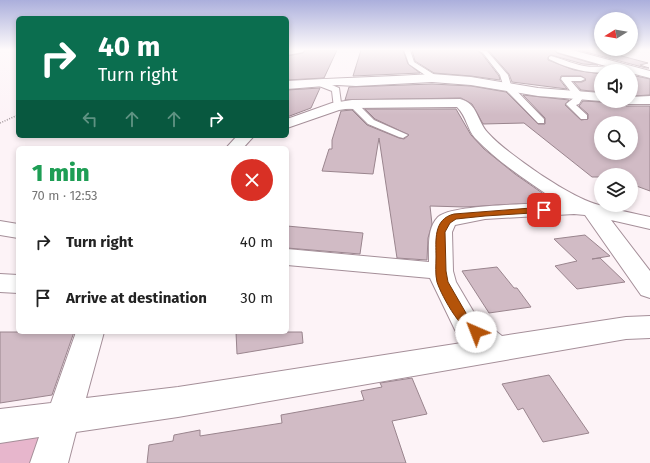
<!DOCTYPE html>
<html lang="en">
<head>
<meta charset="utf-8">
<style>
  body { margin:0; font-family:"Fira Sans",sans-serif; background:#f2f2f2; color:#222; height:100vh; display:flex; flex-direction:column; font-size:15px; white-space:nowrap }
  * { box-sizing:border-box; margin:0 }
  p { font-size:13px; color:#767676 }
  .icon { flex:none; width:22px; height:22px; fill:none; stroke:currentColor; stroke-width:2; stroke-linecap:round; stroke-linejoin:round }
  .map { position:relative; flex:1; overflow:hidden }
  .sheet { position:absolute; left:16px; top:146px; width:273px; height:188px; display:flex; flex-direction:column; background:#fff; border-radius:6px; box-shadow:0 2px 6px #0003 }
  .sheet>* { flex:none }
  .top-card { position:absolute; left:16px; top:16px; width:273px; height:122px; border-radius:6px; box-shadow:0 2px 6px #0003; background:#0b6e4f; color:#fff; overflow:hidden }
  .needle { width:26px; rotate:259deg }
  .tools { position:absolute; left:594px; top:12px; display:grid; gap:8px }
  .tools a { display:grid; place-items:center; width:44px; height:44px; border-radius:50%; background:#fff; box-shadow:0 2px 6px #0003; font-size:20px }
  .pin { position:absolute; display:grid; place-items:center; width:34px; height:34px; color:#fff; margin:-17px; border-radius:8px; box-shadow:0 2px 6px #0006 }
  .me { position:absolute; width:44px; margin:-22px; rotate:316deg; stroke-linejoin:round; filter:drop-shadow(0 0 3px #0008) }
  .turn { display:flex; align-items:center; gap:14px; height:84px; padding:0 16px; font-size:18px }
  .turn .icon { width:52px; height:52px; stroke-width:2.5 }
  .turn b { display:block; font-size:28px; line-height:34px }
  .lanes { display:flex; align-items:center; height:38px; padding:0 16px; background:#0003; justify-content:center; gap:20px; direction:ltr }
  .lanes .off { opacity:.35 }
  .round { display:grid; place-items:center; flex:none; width:42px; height:42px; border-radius:21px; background:#f2f2f2 }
  .overview { display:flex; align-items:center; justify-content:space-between; height:68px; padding:0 16px }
  h1 { font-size:24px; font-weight:800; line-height:30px; color:#1e9e55 }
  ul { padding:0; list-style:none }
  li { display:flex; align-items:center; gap:12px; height:56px; padding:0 16px }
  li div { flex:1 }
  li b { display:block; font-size:15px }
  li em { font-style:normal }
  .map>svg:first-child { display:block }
</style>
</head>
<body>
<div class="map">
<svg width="650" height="463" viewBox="0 0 650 463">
  <rect width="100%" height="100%" fill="#fdf3f7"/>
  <path fill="#e7b6cc" d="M43,434L31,463H0V440Z"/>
  <g fill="#d1bbc5" stroke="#9a858e" fill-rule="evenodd">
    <path d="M305,50H337L324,78L287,80V56L303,53Z"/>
    <path d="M361,50H403L408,64L420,73L353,76Z"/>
    <path d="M412,50H477L482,54L499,76L500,80L471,76L434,73L415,61Z"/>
    <path d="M488,50H555L557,53L598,65L583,64L551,55L548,57V60L574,70L601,74V92L581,90L574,82H582L586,80L581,76H561L560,80L567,89L512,82L509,74Z"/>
    <path d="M578,50H599L648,63L640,65L649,68H646Z"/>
    <path d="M631,75L650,79V95L631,96Z"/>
    <path d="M432,84L471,86L506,92L538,124H545V118L523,95L569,100L565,105L581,120L588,119V114L579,106L583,101L601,102L623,101L626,106H650V191L631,184V175H601V177H592L524,123L483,124L472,104L461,98L345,100L349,87ZM601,123H631V153H601Z"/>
    <path d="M320,88L311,108L287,117V90Z"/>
    <path d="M365,109H456L471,135L484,149L515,174L555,202L465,207L430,206L432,224L428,238L427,260L397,258L379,138L373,174L322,171L329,149H332V140L341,111L352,110L367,125L399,138L404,139L409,135L375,119Z"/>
    <path d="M287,226L363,233L360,254L287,248Z"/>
    <path d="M585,235L610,256L592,259L600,258L625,282L577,289L555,266L577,261L554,239Z"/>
    <path d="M497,267L514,288H517L531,307L489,313L462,271Z"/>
    <path d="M0,332H74L52,395L0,403Z"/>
    <path d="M236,332H302L303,343L237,354Z"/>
    <path d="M549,375L589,433L543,442L523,408L518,410L502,384Z"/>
    <path d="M412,378L427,414L392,421L406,463H147L149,445L173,441L174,435L200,430V436L282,423L281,415L364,400L361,391L382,387L380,383Z"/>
  </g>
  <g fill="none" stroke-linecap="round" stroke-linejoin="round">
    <g stroke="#a58f99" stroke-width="2">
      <g id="service">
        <path d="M404,50H410L414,62L435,75V79L415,80V76L425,75L409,64Z"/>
        <path d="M478,50L487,51L508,75L511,85L544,119V123H538L504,88L500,75L483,53Z"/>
        <path d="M551,56C578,64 586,71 616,64L620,66C602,80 567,68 549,59V57Z"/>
        <path d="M562,77H581L585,79L581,81H571L584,96L579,104L576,105L587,115V119H581L566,104L575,97L561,79Z"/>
        <path d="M314,80H320L339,88L341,103L358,104L374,120L408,135L403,138L399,137L368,124L353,109L334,108L332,91L314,84Z"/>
      </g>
    </g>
    <g stroke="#a58f99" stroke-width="2">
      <g id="minor">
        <path d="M287,50H304L303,52L287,55Z"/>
        <path d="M556,50H572L650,71V78L631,73V71H623L557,52Z"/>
        <path d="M432,74L471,77L538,88L601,93V101L538,96L471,85L432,82L356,86L337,85L287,89V81C335,78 384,77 432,74Z"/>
        <path d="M650,96V104H626L624,101H631V97Z"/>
        <path d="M460,99C478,103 477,122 488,133C497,143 509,152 520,160C540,175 576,199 599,205C616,210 633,213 650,217V229L611,220L650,271V298L641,295L585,215L574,214L485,219L455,225L452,232L453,271L456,282L476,316L502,336L626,317L650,316V338L626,339L178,417L76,432L68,463H30L39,437L0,443V409L51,403L76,332H104L86,398L178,387L468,342L456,332L430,278L287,265V249L429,262C429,247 427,228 438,217C451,204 539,204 560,203C530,183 500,164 475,138C467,129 467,117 457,107L352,108L339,110L287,128V119L332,103L352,100Z"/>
        <path d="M237,136H254L243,148H226Z"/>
        <path d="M0,221L18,224V238L0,235Z"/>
        <path d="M0,274L18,275V293L0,292Z"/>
      </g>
    </g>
    <path stroke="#a49a9e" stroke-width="1.5" stroke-dasharray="1 1.5" stroke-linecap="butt" d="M0,123L18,115"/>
    <use href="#service" fill="#fff" fill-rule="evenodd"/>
    <use href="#minor" fill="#fff" fill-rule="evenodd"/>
  </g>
  <linearGradient id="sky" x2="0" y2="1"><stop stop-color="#abafdc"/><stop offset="0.43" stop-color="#fefafb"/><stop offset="1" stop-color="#fefafb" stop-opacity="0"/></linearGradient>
  <rect width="650" height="115" fill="url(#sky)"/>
  <path fill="#b45309" stroke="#753606" d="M544,207L548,210L547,212L485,216L456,219L450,223L445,232L446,271L448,282L470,320L482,332L481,335C465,340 441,295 437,282C435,274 436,265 436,257C436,241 433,219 454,214Z"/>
</svg>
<div class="tools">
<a><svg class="needle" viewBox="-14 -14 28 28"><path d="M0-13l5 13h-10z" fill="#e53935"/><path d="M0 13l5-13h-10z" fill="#767676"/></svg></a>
<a><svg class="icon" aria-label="sound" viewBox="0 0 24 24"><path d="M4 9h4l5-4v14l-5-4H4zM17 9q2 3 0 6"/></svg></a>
<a><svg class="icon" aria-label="search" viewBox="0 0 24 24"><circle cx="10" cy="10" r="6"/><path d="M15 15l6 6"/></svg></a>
<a><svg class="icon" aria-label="layers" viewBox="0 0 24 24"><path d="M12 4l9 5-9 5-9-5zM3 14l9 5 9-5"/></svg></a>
</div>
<div class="pin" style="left:544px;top:210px;background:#d93025"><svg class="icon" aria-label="arrive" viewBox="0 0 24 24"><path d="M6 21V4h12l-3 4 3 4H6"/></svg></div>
<svg class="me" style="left:476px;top:332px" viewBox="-20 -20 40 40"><circle r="19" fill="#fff"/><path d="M0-13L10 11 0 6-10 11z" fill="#b45309"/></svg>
<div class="top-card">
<div class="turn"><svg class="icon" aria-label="right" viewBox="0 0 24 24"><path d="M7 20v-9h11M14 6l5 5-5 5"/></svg><div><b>40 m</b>Turn right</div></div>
<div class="lanes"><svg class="icon off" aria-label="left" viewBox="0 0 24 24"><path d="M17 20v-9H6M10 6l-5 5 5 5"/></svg><svg class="icon off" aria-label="ahead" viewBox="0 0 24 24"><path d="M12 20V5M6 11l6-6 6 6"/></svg><svg class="icon off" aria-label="ahead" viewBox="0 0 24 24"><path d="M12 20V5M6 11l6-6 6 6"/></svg><svg class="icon" aria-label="right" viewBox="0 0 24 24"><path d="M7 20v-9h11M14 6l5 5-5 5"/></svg></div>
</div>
<section class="sheet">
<div class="overview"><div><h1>1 min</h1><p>70 m · 12:53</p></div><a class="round" style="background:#d93025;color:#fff"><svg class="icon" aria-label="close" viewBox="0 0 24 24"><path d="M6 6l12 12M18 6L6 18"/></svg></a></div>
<ul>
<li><svg class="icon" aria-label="right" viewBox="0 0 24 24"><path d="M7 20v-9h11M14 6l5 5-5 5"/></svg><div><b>Turn right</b></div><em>40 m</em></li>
<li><svg class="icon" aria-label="arrive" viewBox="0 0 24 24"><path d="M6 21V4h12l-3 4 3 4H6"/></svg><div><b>Arrive at destination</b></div><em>30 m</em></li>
</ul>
</section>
</div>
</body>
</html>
